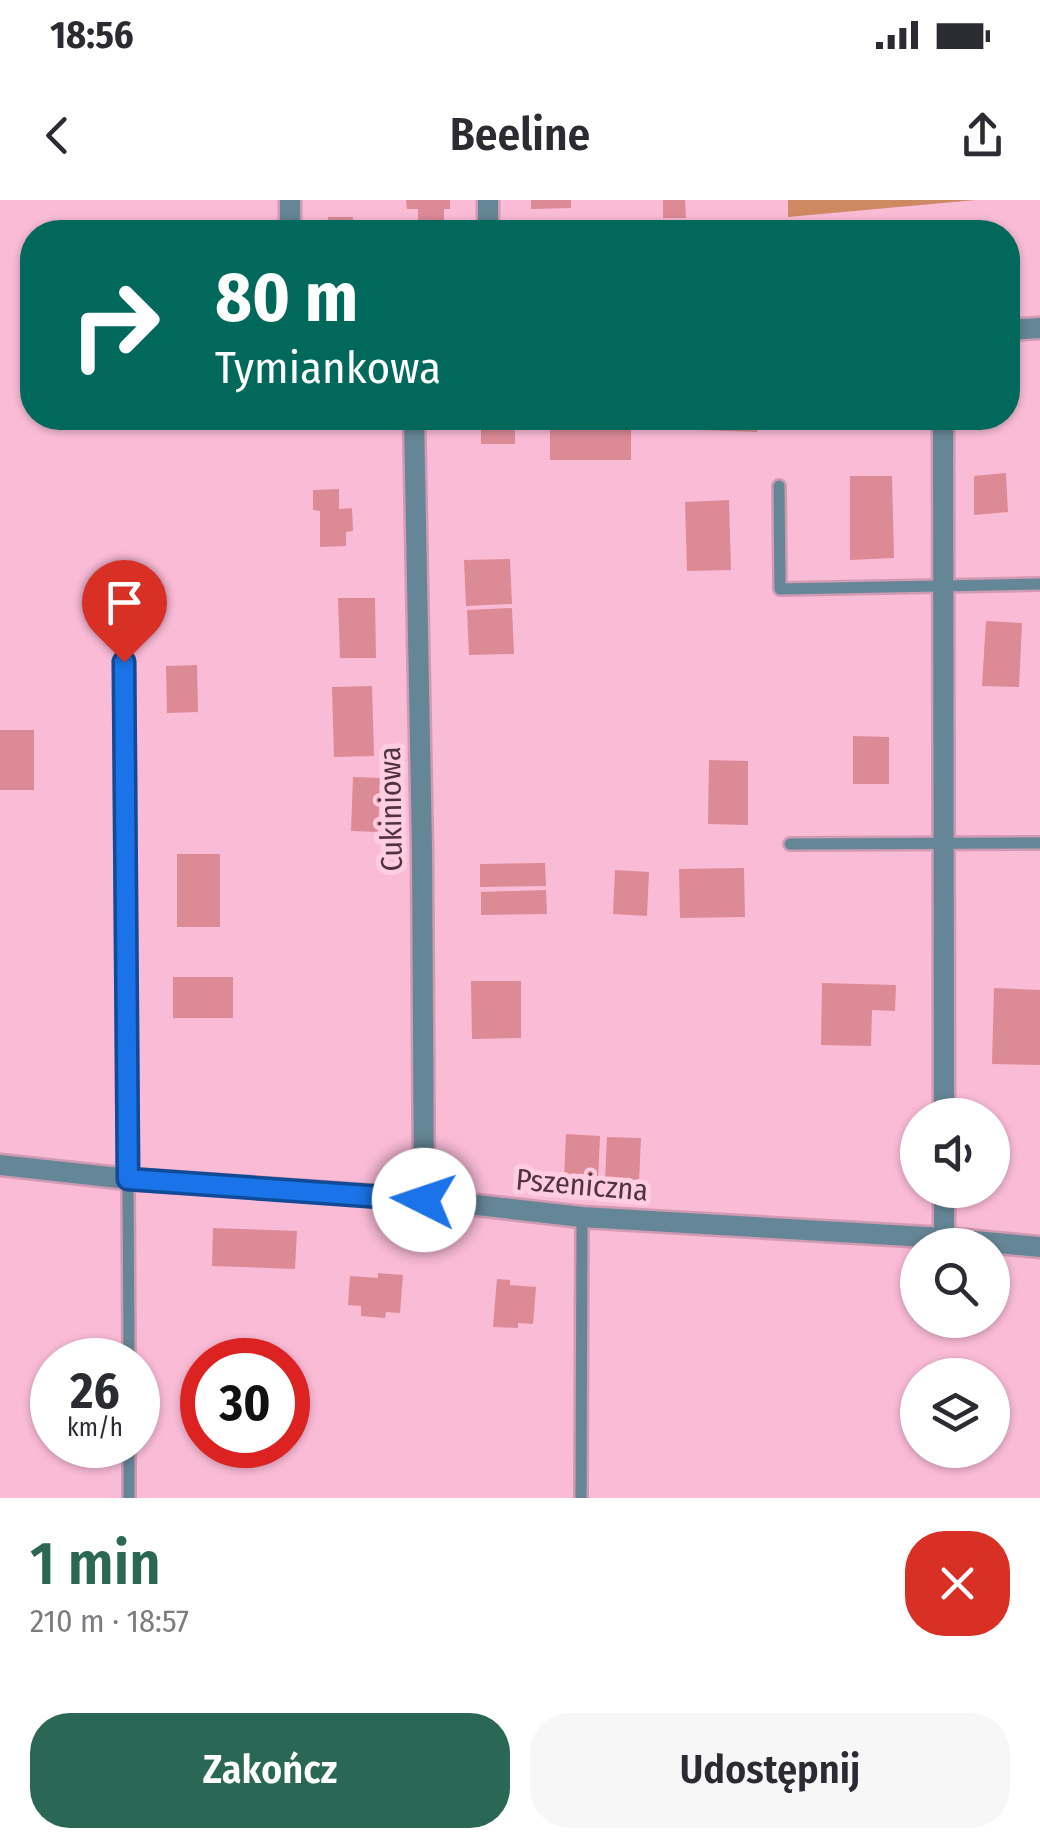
<!DOCTYPE html>
<html lang="pl">
<head>
<meta charset="utf-8">
<style>
  body { margin:0; font-family:"Fira Sans Condensed",sans-serif; background:#f7f7f7; color:#2b2b33; height:100vh; display:flex; flex-direction:column; font-size:38px; white-space:nowrap }
  * { box-sizing:border-box; margin:0 }
  p { font-size:32px; color:#7c7c81 }
  .icon { flex:none; width:55px; height:55px; fill:none; stroke:currentColor; stroke-width:2; stroke-linecap:round; stroke-linejoin:round }
  .map { position:relative; height:1298px; overflow:hidden }
  .drawer { display:flex; flex-direction:column; background:#fff; flex:1 }
  .drawer>* { flex:none }
  .banner { position:absolute; left:20px; top:20px; width:1000px; height:210px; border-radius:40px; box-shadow:0 2px 8px #0004; background:#00695c; color:#fff; overflow:hidden }
  .buttons { position:absolute; left:900px; top:898px; display:grid; gap:20px }
  .buttons a { display:grid; place-items:center; width:110px; height:110px; border-radius:50%; background:#fff; box-shadow:0 2px 8px #0004; font-size:50px }
  .speed { position:absolute; left:30px; top:1138px; display:flex; gap:20px; font-size:50px; font-weight:700; text-align:center }
  .speed>* { display:grid; place-content:center; width:130px; height:130px; border-radius:50%; background:#fff; box-shadow:0 2px 8px #0004; line-height:1 }
  .speed small { font-size:25px; font-weight:400 }
  .speed .limit { border:15px solid #d22; background:#fff; color:#111 }
  .pin { position:absolute; display:grid; place-items:center; width:85px; height:85px; color:#fff; margin:-102px -42px; border-radius:50% 50% 50% 0; rotate:-45deg; box-shadow:0 0 10px #0007 }
  .pin .icon { rotate:45deg }
  .me { position:absolute; width:110px; margin:-55px; rotate:274deg; stroke-linejoin:round; filter:drop-shadow(0 0 8px #0008) }
  .turn { display:flex; align-items:center; gap:35px; height:210px; padding:0 30px; font-size:45px }
  .turn .icon { width:130px; height:130px; stroke-width:2.5 }
  .turn b { display:block; font-size:70px; line-height:85px }
  .round { display:grid; place-items:center; flex:none; width:105px; height:105px; border-radius:40px; background:#f7f7f7 }
  .headline { display:flex; align-items:center; justify-content:space-between; height:170px; padding:0 30px }
  h1 { font-size:60px; font-weight:600; line-height:75px; color:#2a6855 }
  .primary-button { display:flex; gap:20px; margin-top:auto; padding:20px 30px }
  .primary-button a { flex:1; height:115px; border-radius:40px; background:#2a6855; color:#fff; font-size:40px; font-weight:600; line-height:115px; text-align:center }
  .primary-button a+a { background:#f7f7f7; color:#2b2b33 }
  .status { display:flex; justify-content:space-between; align-items:center; height:70px; padding:0 50px; background:#fff; direction:ltr }
  .status svg { height:28px; fill:currentColor }
  header { display:flex; justify-content:space-between; align-items:center; height:130px; padding:0 30px; background:#fff; font-size:45px; font-weight:600 }
  .map>svg:first-child { display:block }
</style>
</head>
<body>
<div class="status"><b>18:56</b><svg viewBox="0 0 49 12"><path d="M0 12V9h3v3zM5 12V6h3v6zM10 12V3h3v9zM15 12V0h3v12zM26 1h20v11H26zM47 4h2v5h-2z"/></svg></div>
<header><svg class="icon" aria-label="back" viewBox="0 0 24 24"><path d="M15 5l-7 7 7 7"/></svg>Beeline<svg class="icon" aria-label="share" viewBox="0 0 24 24"><path d="M12 15V3M7 8l5-5 5 5M5 13v7h14v-7"/></svg></header>
<div class="map">
<svg width="1040" height="1298" viewBox="0 0 1040 1298">
  <rect width="100%" height="100%" fill="#fabbd7"/>
  <path fill="#ce8963" d="M788,0H976L788,17Z"/>
  <g fill="#dc8a96">
    <path d="M406,0H450V9H444V20L418,21V9H407Z"/>
    <path d="M531,0H571V8L531,9Z"/>
    <path d="M663,0H685L686,18H663Z"/>
    <path d="M328,17H353L352,32H327Z"/>
    <path d="M460,218H515V244H481V227H460Z"/>
    <rect x="550" y="218" width="81" height="42"/>
    <path d="M671,218H758L757,232L671,229Z"/>
    <path d="M1006,273L1008,312L974,315V276Z"/>
    <path d="M850,276H892L894,358L850,360Z"/>
    <path d="M339,289V309L352,308L353,331L346,332V346L320,347V311L313,310V290Z"/>
    <path d="M729,300L731,370L687,371L685,302Z"/>
    <path d="M510,359L512,404L466,406L464,360Z"/>
    <path d="M338,398H375L376,458H340Z"/>
    <path d="M512,408L514,454L469,455L467,410Z"/>
    <path d="M986,421L1022,423L1019,487L982,486Z"/>
    <path d="M197,465L198,512L167,513L166,466Z"/>
    <path d="M372,486L374,556L334,557L332,487Z"/>
    <rect x="0" y="530" width="34" height="60"/>
    <path d="M853,536L889,537V584H853Z"/>
    <path d="M709,560L748,561V625L708,624Z"/>
    <path d="M353,577L380,578L378,632L351,631Z"/>
    <rect x="177" y="654" width="43" height="73"/>
    <path d="M545,663L546,686L480,687V664Z"/>
    <path d="M744,668L745,717L680,718L679,669Z"/>
    <path d="M615,670L649,672L647,716L613,714Z"/>
    <path d="M546,690L547,714L481,715V692Z"/>
    <rect x="173" y="777" width="60" height="41"/>
    <path d="M471,781H521V838L472,839Z"/>
    <path d="M822,783L896,785L895,811L872,810L871,846L821,845Z"/>
    <path d="M994,788L1040,790V865L992,864Z"/>
    <path d="M566,934L600,936L598,980L564,978Z"/>
    <path d="M607,937L641,938L639,982L605,981Z"/>
    <path d="M213,1028L297,1031L295,1069L212,1066Z"/>
    <path d="M378,1073L403,1075L400,1113L386,1112L385,1118L361,1116V1106L348,1105L350,1076L378,1078Z"/>
    <path d="M497,1079L510,1080V1085L536,1087L533,1124L518,1123V1128L493,1127Z"/>
  </g>
  <g fill="none" stroke-linecap="round" stroke-linejoin="round">
    <g stroke="#d19ab3" stroke-width="16">
      <g id="service">
        <path d="M779,286L780,389L1040,384"/>
        <path d="M790,644L1040,643"/>
        <path d="M128,979L129,1160"/>
        <path d="M129,1245V1298"/>
        <path d="M581,1298L582,1017"/>
      </g>
    </g>
    <g stroke="#d19ab3" stroke-width="25">
      <g id="minor">
        <path d="M488,0V32"/>
        <path d="M290,32V0"/>
        <path d="M1008,130L1040,128"/>
        <path d="M414,218L422,650L424,999"/>
        <path d="M943,218L944,915"/>
        <path d="M124,462L128,979"/>
        <path d="M0,965L128,979L424,999L582,1017L944,1038L1040,1047"/>
        <path d="M944,990V1038"/>
      </g>
    </g>
    <use href="#service" stroke="#658696" stroke-width="11"/>
    <use href="#minor" stroke="#658696" stroke-width="20"/>
  </g>
  <g fill="none" stroke-linecap="round" stroke-linejoin="round">
    <g stroke="#114b97" stroke-width="25">
      <path id="route" d="M124,462L128,979L424,1000"/>
    </g>
    <use href="#route" stroke="#1a73e8" stroke-width="18"/>
  </g>
  <g text-anchor="middle" stroke-width="10" stroke-linejoin="round" paint-order="stroke">
    <g font-size="30" fill="#513241" stroke="#fecde2">
      <text transform="translate(391 609) rotate(-91)" y="10">Cukiniowa</text>
      <text transform="translate(582 985) rotate(5)" y="10">Pszeniczna</text>
    </g>
  </g>
</svg>
<div class="buttons">
<a><svg class="icon" aria-label="sound" viewBox="0 0 24 24"><path d="M4 9h4l5-4v14l-5-4H4zM17 9q2 3 0 6"/></svg></a>
<a><svg class="icon" aria-label="search" viewBox="0 0 24 24"><circle cx="10" cy="10" r="6"/><path d="M15 15l6 6"/></svg></a>
<a><svg class="icon" aria-label="layers" viewBox="0 0 24 24"><path d="M12 4l9 5-9 5-9-5zM3 14l9 5 9-5"/></svg></a>
</div>
<div class="speed"><div>26<small>km/h</small></div><div class="limit">30</div></div>
<div class="pin" style="left:124px;top:462px;background:#d93025"><svg class="icon" aria-label="arrive" viewBox="0 0 24 24"><path d="M6 21V4h12l-3 4 3 4H6"/></svg></div>
<svg class="me" style="left:424px;top:1000px" viewBox="-20 -20 40 40"><circle r="19" fill="#fff"/><path d="M0-13L10 11 0 6-10 11z" fill="#1a73e8"/></svg>
<div class="banner">
<div class="turn"><svg class="icon" aria-label="right" viewBox="0 0 24 24"><path d="M7 20v-9h11M14 6l5 5-5 5"/></svg><div><b>80 m</b>Tymiankowa</div></div>
</div>
</div>
<section class="drawer">
<div class="headline"><div><h1>1 min</h1><p>210 m · 18:57</p></div><a class="round" style="background:#d93025;color:#fff"><svg class="icon" aria-label="close" viewBox="0 0 24 24"><path d="M6 6l12 12M18 6L6 18"/></svg></a></div>
<div class="primary-button"><a>Zakończ</a><a>Udostępnij</a></div>
</section>
</body>
</html>
